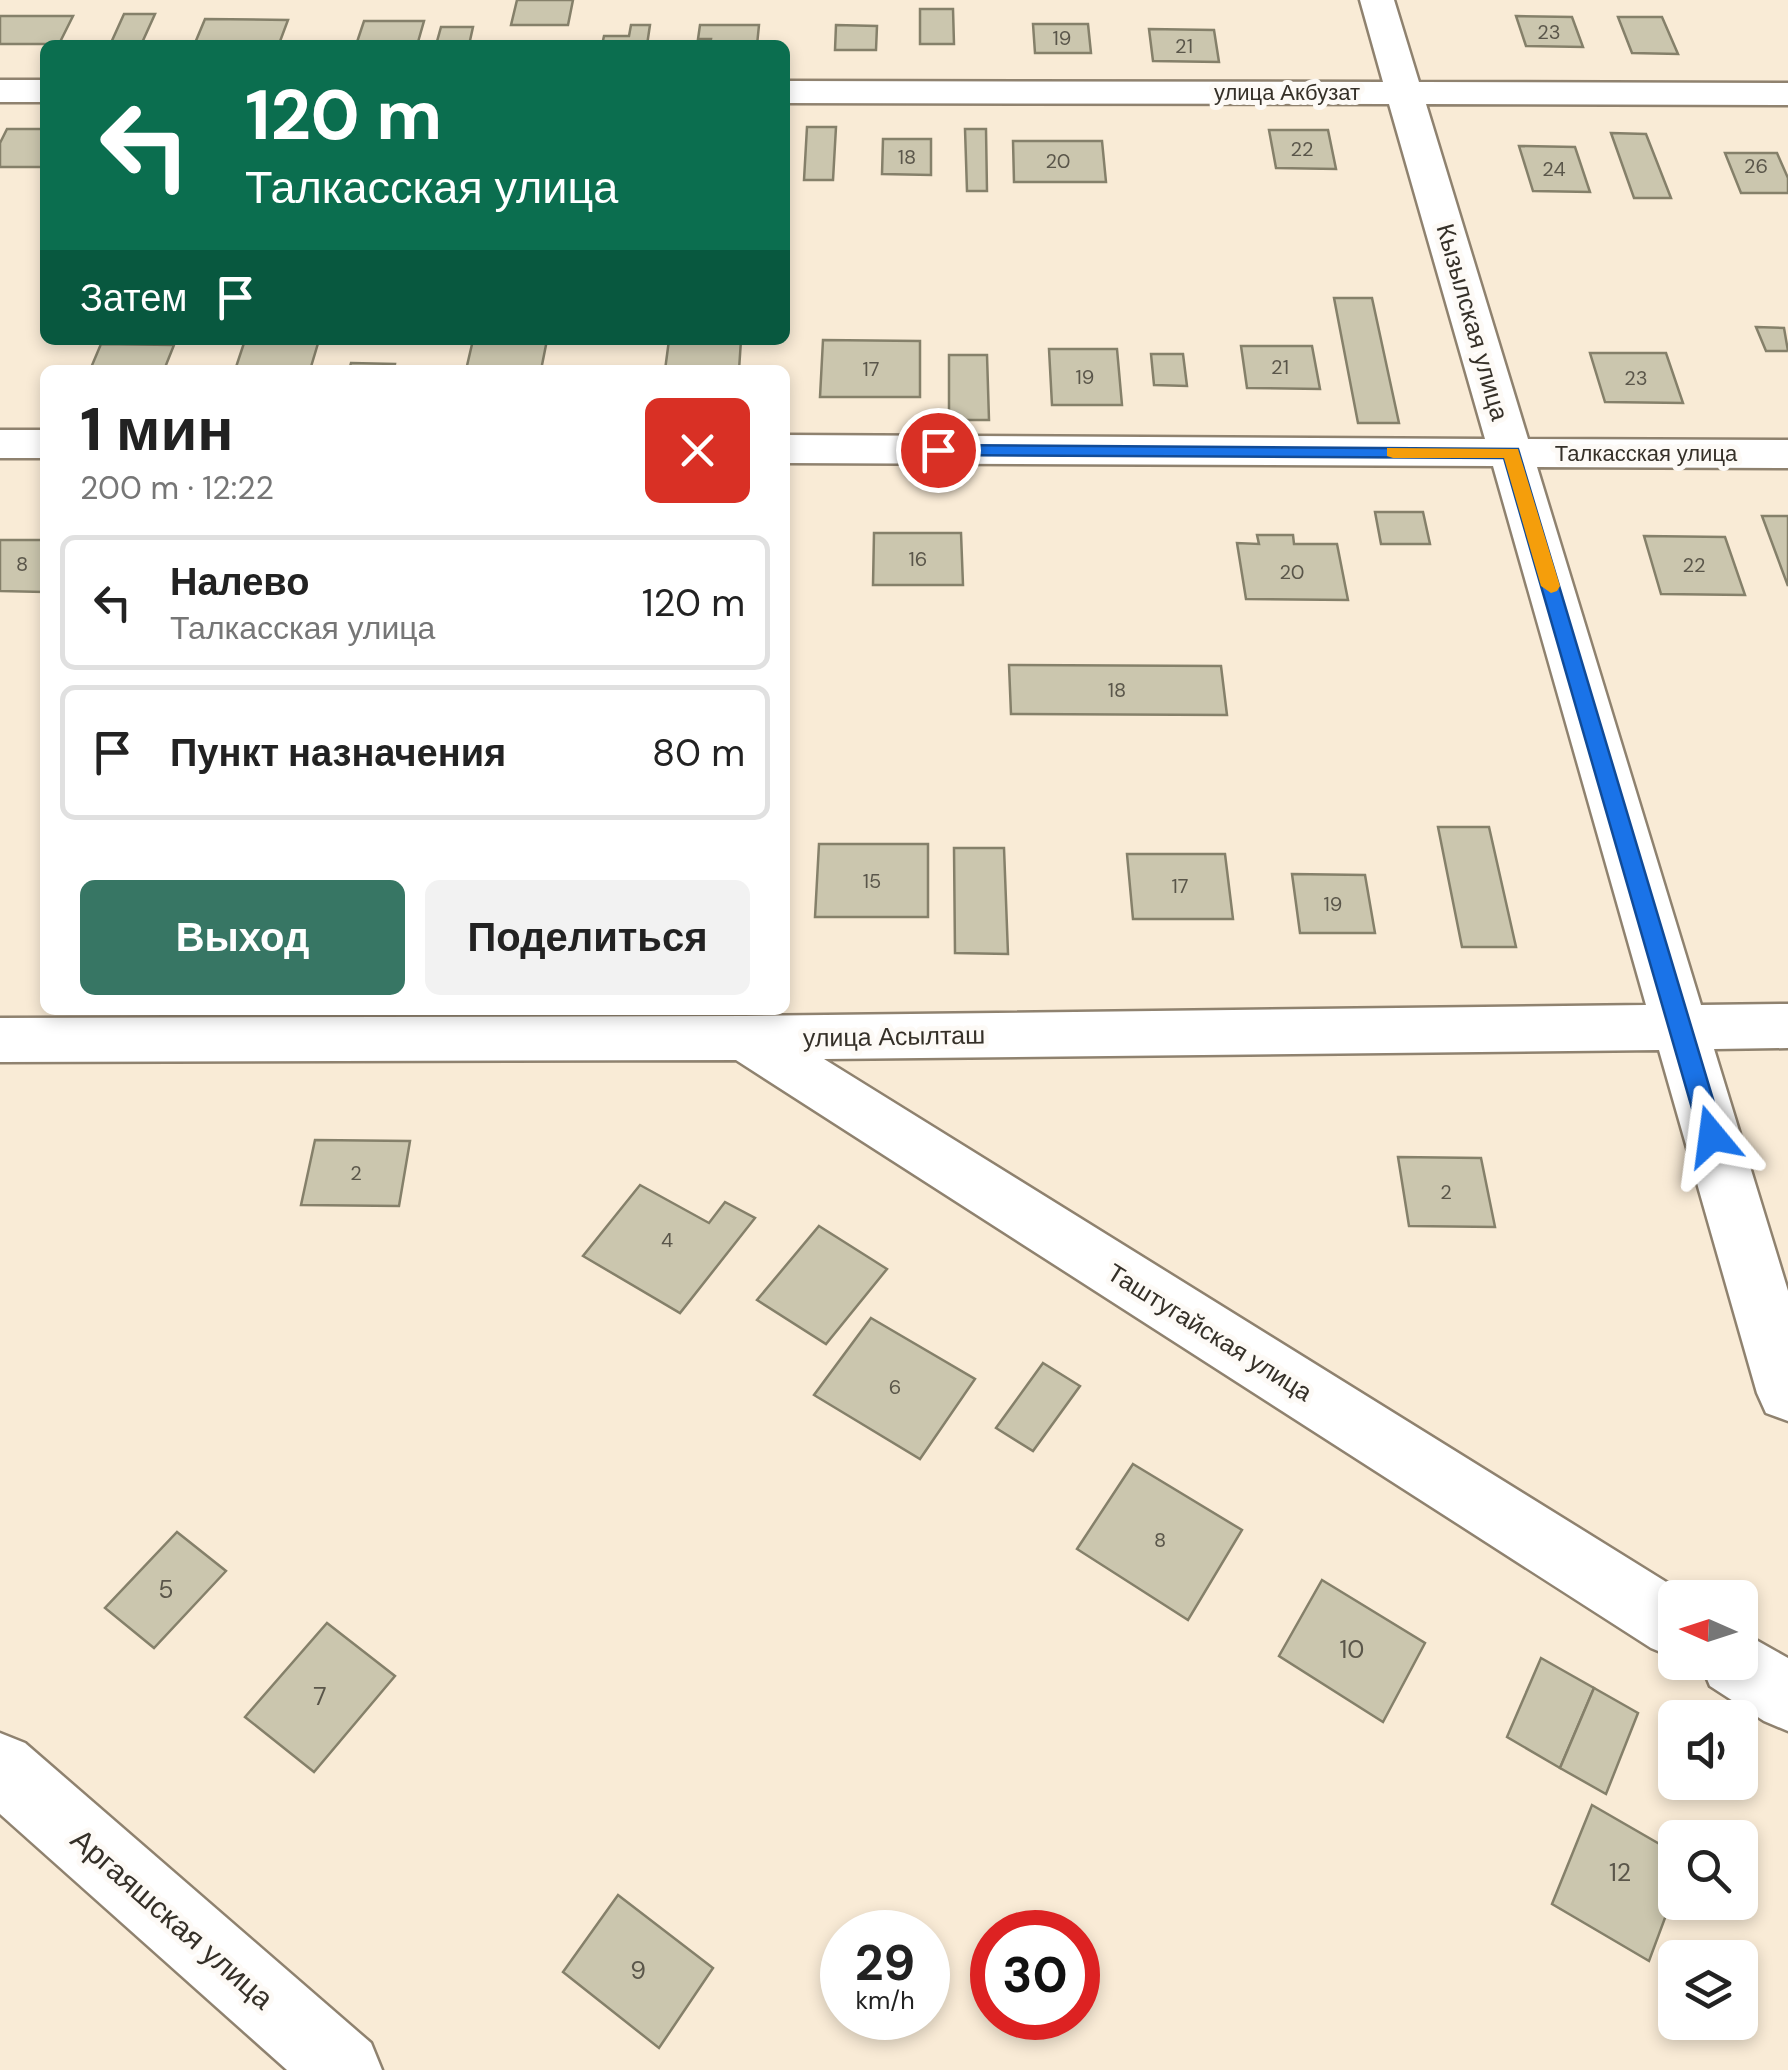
<!DOCTYPE html>
<html lang="ru">
<head>
<meta charset="utf-8">
<style>
  body { margin:0; font-family:"DM Sans",sans-serif; background:#f2f2f2; color:#222; height:100vh; display:flex; flex-direction:column; font-size:38px; white-space:nowrap }
  * { box-sizing:border-box; margin:0 }
  p { font-size:32px; color:#767676 }
  .icon { flex:none; width:55px; height:55px; fill:none; stroke:currentColor; stroke-width:2; stroke-linecap:round; stroke-linejoin:round }
  .map { position:relative; flex:1; overflow:hidden }
  .side { position:absolute; left:40px; top:365px; width:750px; height:650px; display:flex; flex-direction:column; background:#fff; border-radius:15px; box-shadow:0 5px 15px #0003 }
  .side>* { flex:none }
  .hud { position:absolute; left:40px; top:40px; width:750px; height:305px; border-radius:15px; box-shadow:0 5px 15px #0003; background:#0b6e4f; color:#fff; overflow:hidden }
  .needle { width:65px; rotate:273deg }
  .controls { position:absolute; left:1658px; top:1580px; display:grid; gap:20px }
  .controls a { display:grid; place-items:center; width:100px; height:100px; border-radius:15px; background:#fff; box-shadow:0 5px 15px #0003; font-size:50px }
  .speed { position:absolute; left:820px; top:1910px; display:flex; gap:20px; font-size:50px; font-weight:700; text-align:center }
  .speed>* { display:grid; place-content:center; width:130px; height:130px; border-radius:50%; background:#fff; box-shadow:0 5px 15px #0003; line-height:1 }
  .speed small { font-size:25px; font-weight:400 }
  .speed .limit { border:15px solid #d22; background:#fff; color:#111 }
  .pin { position:absolute; display:grid; place-items:center; width:85px; height:85px; color:#fff; margin:-42px; border:5px solid #fff; border-radius:50%; box-shadow:0 2px 10px #0007 }
  .me { position:absolute; width:110px; margin:-55px; rotate:344deg; stroke-linejoin:round; filter:drop-shadow(0 0 8px #0008) }
  .turn { display:flex; align-items:center; gap:35px; height:210px; padding:0 40px; font-size:45px }
  .turn .icon { width:130px; height:130px; stroke-width:2.5 }
  .turn b { display:block; font-size:70px; line-height:85px }
  .then { display:flex; align-items:center; height:95px; padding:0 40px; background:#0003; gap:20px; font-size:38px }
  .round { display:grid; place-items:center; flex:none; width:105px; height:105px; border-radius:15px; background:#f2f2f2 }
  .head { display:flex; align-items:center; justify-content:space-between; height:170px; padding:0 40px }
  h1 { font-size:60px; font-weight:800; line-height:75px }
  .cta { display:flex; gap:20px; margin-top:auto; padding:20px 40px }
  .cta a { flex:1; height:115px; border-radius:15px; background:#377664; color:#fff; font-size:40px; font-weight:800; line-height:115px; text-align:center }
  .cta a+a { background:#f2f2f2; color:#222 }
  ul { padding:0; list-style:none }
  li { display:flex; align-items:center; gap:30px; height:135px; margin:0 20px 15px; padding:0 20px; border:5px solid #e0e0e0; border-radius:15px }
  li div { flex:1 }
  li b { display:block; font-size:38px }
  li em { font-style:normal }
  .map>svg:first-child { display:block }
</style>
</head>
<body>
<div class="map">
<svg width="1788" height="2070" viewBox="0 0 1788 2070">
  <rect width="100%" height="100%" fill="#f9ebd6"/>
  <g fill="#cbc6ae" stroke="#85806a" stroke-width="2.5">
    <path d="M517,0H573L568,25H511Z"/>
    <path d="M920,9H953L954,44H920Z"/>
    <path d="M124,14H155L141,45H110Z"/>
    <path d="M0,16H73L59,44H0Z"/>
    <path d="M1516,16L1572,17L1583,47L1526,46Z"/>
    <path d="M1618,17H1662L1678,54L1632,53Z"/>
    <path d="M205,19L288,20L279,44L195,43Z"/>
    <path d="M364,21H424L418,42H357Z"/>
    <path d="M1033,24H1088L1091,53H1035Z"/>
    <path d="M631,25H650L647,45H602L604,36H629Z"/>
    <path d="M700,25H759L757,45H710L711,39H698Z"/>
    <path d="M836,25L877,26L876,50H835Z"/>
    <path d="M441,27H473L469,45H436Z"/>
    <path d="M1149,29L1214,30L1219,62L1153,61Z"/>
    <path d="M807,127H836L833,180H804Z"/>
    <path d="M7,129H45V167H0V143Z"/>
    <path d="M965,129H986L987,191H967Z"/>
    <path d="M1269,130H1328L1336,169L1276,168Z"/>
    <path d="M1611,133L1646,134L1671,198H1634Z"/>
    <path d="M883,139H931V175L882,174Z"/>
    <path d="M1013,141H1102L1106,182H1014Z"/>
    <path d="M1519,146L1575,147L1590,192L1533,191Z"/>
    <path d="M1725,153H1777L1788,178V193H1741Z"/>
    <path d="M1334,298H1372L1399,423H1358Z"/>
    <path d="M1756,327L1784,328L1788,351H1766Z"/>
    <path d="M245,340H319L310,370H235Z"/>
    <path d="M473,340H547L541,370H466Z"/>
    <path d="M669,340H741L739,370H665Z"/>
    <path d="M823,340L920,341V397H820Z"/>
    <path d="M101,344L174,345L164,370H90Z"/>
    <path d="M1241,346H1312L1320,389L1247,388Z"/>
    <path d="M1049,349H1117L1122,405H1052Z"/>
    <path d="M1590,353H1666L1683,403L1605,402Z"/>
    <path d="M1151,354H1183L1187,386L1154,385Z"/>
    <path d="M949,355H987L989,420H949Z"/>
    <path d="M351,363L395,364L394,370H349Z"/>
    <path d="M1375,512H1423L1430,544H1381Z"/>
    <path d="M1762,516H1788V586Z"/>
    <path d="M874,533H961L963,585H873Z"/>
    <path d="M1257,535H1293L1294,544H1337L1348,600L1246,599L1237,543L1259,544Z"/>
    <path d="M1644,536L1725,537L1745,595L1661,594Z"/>
    <path d="M0,540H45L44,592L0,591Z"/>
    <path d="M1009,665L1221,666L1227,715L1011,714Z"/>
    <path d="M1438,827H1489L1516,947H1462Z"/>
    <path d="M819,844H928V917H815Z"/>
    <path d="M954,848H1004L1008,954L955,953Z"/>
    <path d="M1127,854H1225L1233,919H1133Z"/>
    <path d="M1292,874L1365,875L1375,933H1300Z"/>
    <path d="M315,1140L410,1141L399,1206L301,1205Z"/>
    <path d="M1398,1157L1481,1158L1495,1227L1409,1226Z"/>
    <path d="M640,1185L709,1223L725,1202L755,1218L680,1313L583,1256Z"/>
    <path d="M819,1226L887,1269L826,1344L757,1300Z"/>
    <path d="M871,1318L975,1379L920,1459L814,1395Z"/>
    <path d="M1043,1363L1080,1386L1033,1451L996,1428Z"/>
    <path d="M1133,1464L1242,1530L1188,1620L1077,1549Z"/>
    <path d="M177,1532L226,1571L154,1648L105,1608Z"/>
    <path d="M1322,1580L1425,1643L1383,1722L1279,1656Z"/>
    <path d="M327,1623L395,1676L314,1772L245,1717Z"/>
    <path d="M1541,1658L1594,1688L1560,1768L1507,1737Z"/>
    <path d="M1594,1688L1638,1713L1606,1794L1560,1768Z"/>
    <path d="M1592,1805L1675,1853V1891L1649,1961L1552,1904Z"/>
    <path d="M618,1895L713,1968L659,2048L563,1972Z"/>
  </g>
  <g fill="none" stroke-linecap="round" stroke-linejoin="round">
    <g stroke="#8f826f" stroke-width="5">
      <g id="minor">
        <path d="M1360,0H1394L1419,82L1788,83V105L1426,104L1528,439L1788,440V468L1537,467L1701,1005L1788,1004V1048L1714,1049L1788,1291V1421L1766,1413L1757,1393L1659,1050L824,1059L1692,1598H1675V1658L1651,1648L736,1060L0,1062V1018L745,1016L1646,1005L1493,466L785,463V435L1485,439L1389,104L785,103V81L1383,82Z"/>
        <rect x="0" y="80" width="45" height="22"/>
        <rect x="0" y="430" width="45" height="28"/>
        <path d="M1740,1631L1788,1658V1731L1764,1721L1710,1686L1700,1662H1740Z"/>
        <path d="M0,1733L25,1743L371,2043L382,2070H287L0,1814Z"/>
      </g>
    </g>
    <use href="#minor" fill="#fff" fill-rule="evenodd"/>
  </g>
  <path fill="#1a73e8" stroke="#114b97" stroke-width="2.5" d="M932,445L1518,449L1724,1136L1721,1143L1712,1146L1700,1136L1504,458L938,455L929,450Z"/>
  <path fill="#f59e0b" d="M1387,448L1518,449L1560,586L1557,591L1551,593L1541,586L1504,458H1393L1387,456Z"/>
  <g text-anchor="middle" stroke-width="10" stroke-linejoin="round" paint-order="stroke">
    <g font-size="20" fill="#5a564a">
      <text x="1549" y="39">23</text>
      <text x="1062" y="45">19</text>
      <text x="1184" y="53">21</text>
      <text x="1302" y="156">22</text>
      <text x="907" y="164">18</text>
      <text x="1058" y="168">20</text>
      <text x="1756" y="173">26</text>
      <text x="1554" y="176">24</text>
      <text x="1280" y="374">21</text>
      <text x="871" y="376">17</text>
      <text x="1085" y="384">19</text>
      <text x="1636" y="385">23</text>
      <text x="918" y="566">16</text>
      <text x="22" y="571">8</text>
      <text x="1694" y="572">22</text>
      <text x="1292" y="579">20</text>
      <text x="1117" y="697">18</text>
      <text x="872" y="888">15</text>
      <text x="1180" y="893">17</text>
      <text x="1333" y="911">19</text>
      <text x="356" y="1180">2</text>
      <text x="1446" y="1199">2</text>
      <text x="667" y="1247">4</text>
      <text x="895" y="1394">6</text>
      <text x="1160" y="1547">8</text>
    </g>
    <g font-size="22" fill="#353028" stroke="#fdfaf6">
      <text x="1287" y="100">улица Акбузат</text>
      <text x="1646" y="461">Талкасская улица</text>
    </g>
    <g font-size="25" fill="#353028" stroke="#fdfaf6">
      <text transform="translate(1473 322) rotate(74)" y="9">Кызылская улица</text>
      <text transform="translate(894 1036) rotate(-1)" y="9">улица Асылташ</text>
      <text transform="translate(1210 1332) rotate(32)" y="9">Таштугайская улица</text>
    </g>
    <g font-size="25" fill="#5a564a">
      <text x="166" y="1598">5</text>
      <text x="1352" y="1658">10</text>
      <text x="320" y="1705">7</text>
      <text x="1620" y="1881">12</text>
      <text x="638" y="1979">9</text>
    </g>
    <g font-size="30" fill="#353028" stroke="#fdfaf6">
      <text transform="translate(172 1919) rotate(41)" y="10">Аргаяшская улица</text>
    </g>
  </g>
</svg>
<div class="controls">
<a><svg class="needle" viewBox="-14 -14 28 28"><path d="M0-13l5 13h-10z" fill="#e53935"/><path d="M0 13l5-13h-10z" fill="#767676"/></svg></a>
<a><svg class="icon" aria-label="sound" viewBox="0 0 24 24"><path d="M4 9h4l5-4v14l-5-4H4zM17 9q2 3 0 6"/></svg></a>
<a><svg class="icon" aria-label="search" viewBox="0 0 24 24"><circle cx="10" cy="10" r="6"/><path d="M15 15l6 6"/></svg></a>
<a><svg class="icon" aria-label="layers" viewBox="0 0 24 24"><path d="M12 4l9 5-9 5-9-5zM3 14l9 5 9-5"/></svg></a>
</div>
<div class="speed"><div>29<small>km/h</small></div><div class="limit">30</div></div>
<div class="pin" style="left:938px;top:450px;background:#d93025"><svg class="icon" aria-label="arrive" viewBox="0 0 24 24"><path d="M6 21V4h12l-3 4 3 4H6"/></svg></div>
<svg class="me" style="left:1712px;top:1136px" viewBox="-20 -20 40 40"><path d="M0-17L14 15 0 8-14 15z" fill="#1a73e8" stroke="#fff" stroke-width="4"/></svg>
<div class="hud">
<div class="turn"><svg class="icon" aria-label="left" viewBox="0 0 24 24"><path d="M17 20v-9H6M10 6l-5 5 5 5"/></svg><div><b>120 m</b>Талкасская улица</div></div>
<div class="then">Затем<svg class="icon" aria-label="arrive" viewBox="0 0 24 24"><path d="M6 21V4h12l-3 4 3 4H6"/></svg></div>
</div>
<section class="side">
<div class="head"><div><h1>1 мин</h1><p>200 m · 12:22</p></div><a class="round" style="background:#d93025;color:#fff"><svg class="icon" aria-label="close" viewBox="0 0 24 24"><path d="M6 6l12 12M18 6L6 18"/></svg></a></div>
<ul>
<li><svg class="icon" aria-label="left" viewBox="0 0 24 24"><path d="M17 20v-9H6M10 6l-5 5 5 5"/></svg><div><b>Налево</b><p>Талкасская улица</p></div><em>120 m</em></li>
<li><svg class="icon" aria-label="arrive" viewBox="0 0 24 24"><path d="M6 21V4h12l-3 4 3 4H6"/></svg><div><b>Пункт назначения</b></div><em>80 m</em></li>
</ul>
<div class="cta"><a>Выход</a><a>Поделиться</a></div>
</section>
</div>
</body>
</html>
